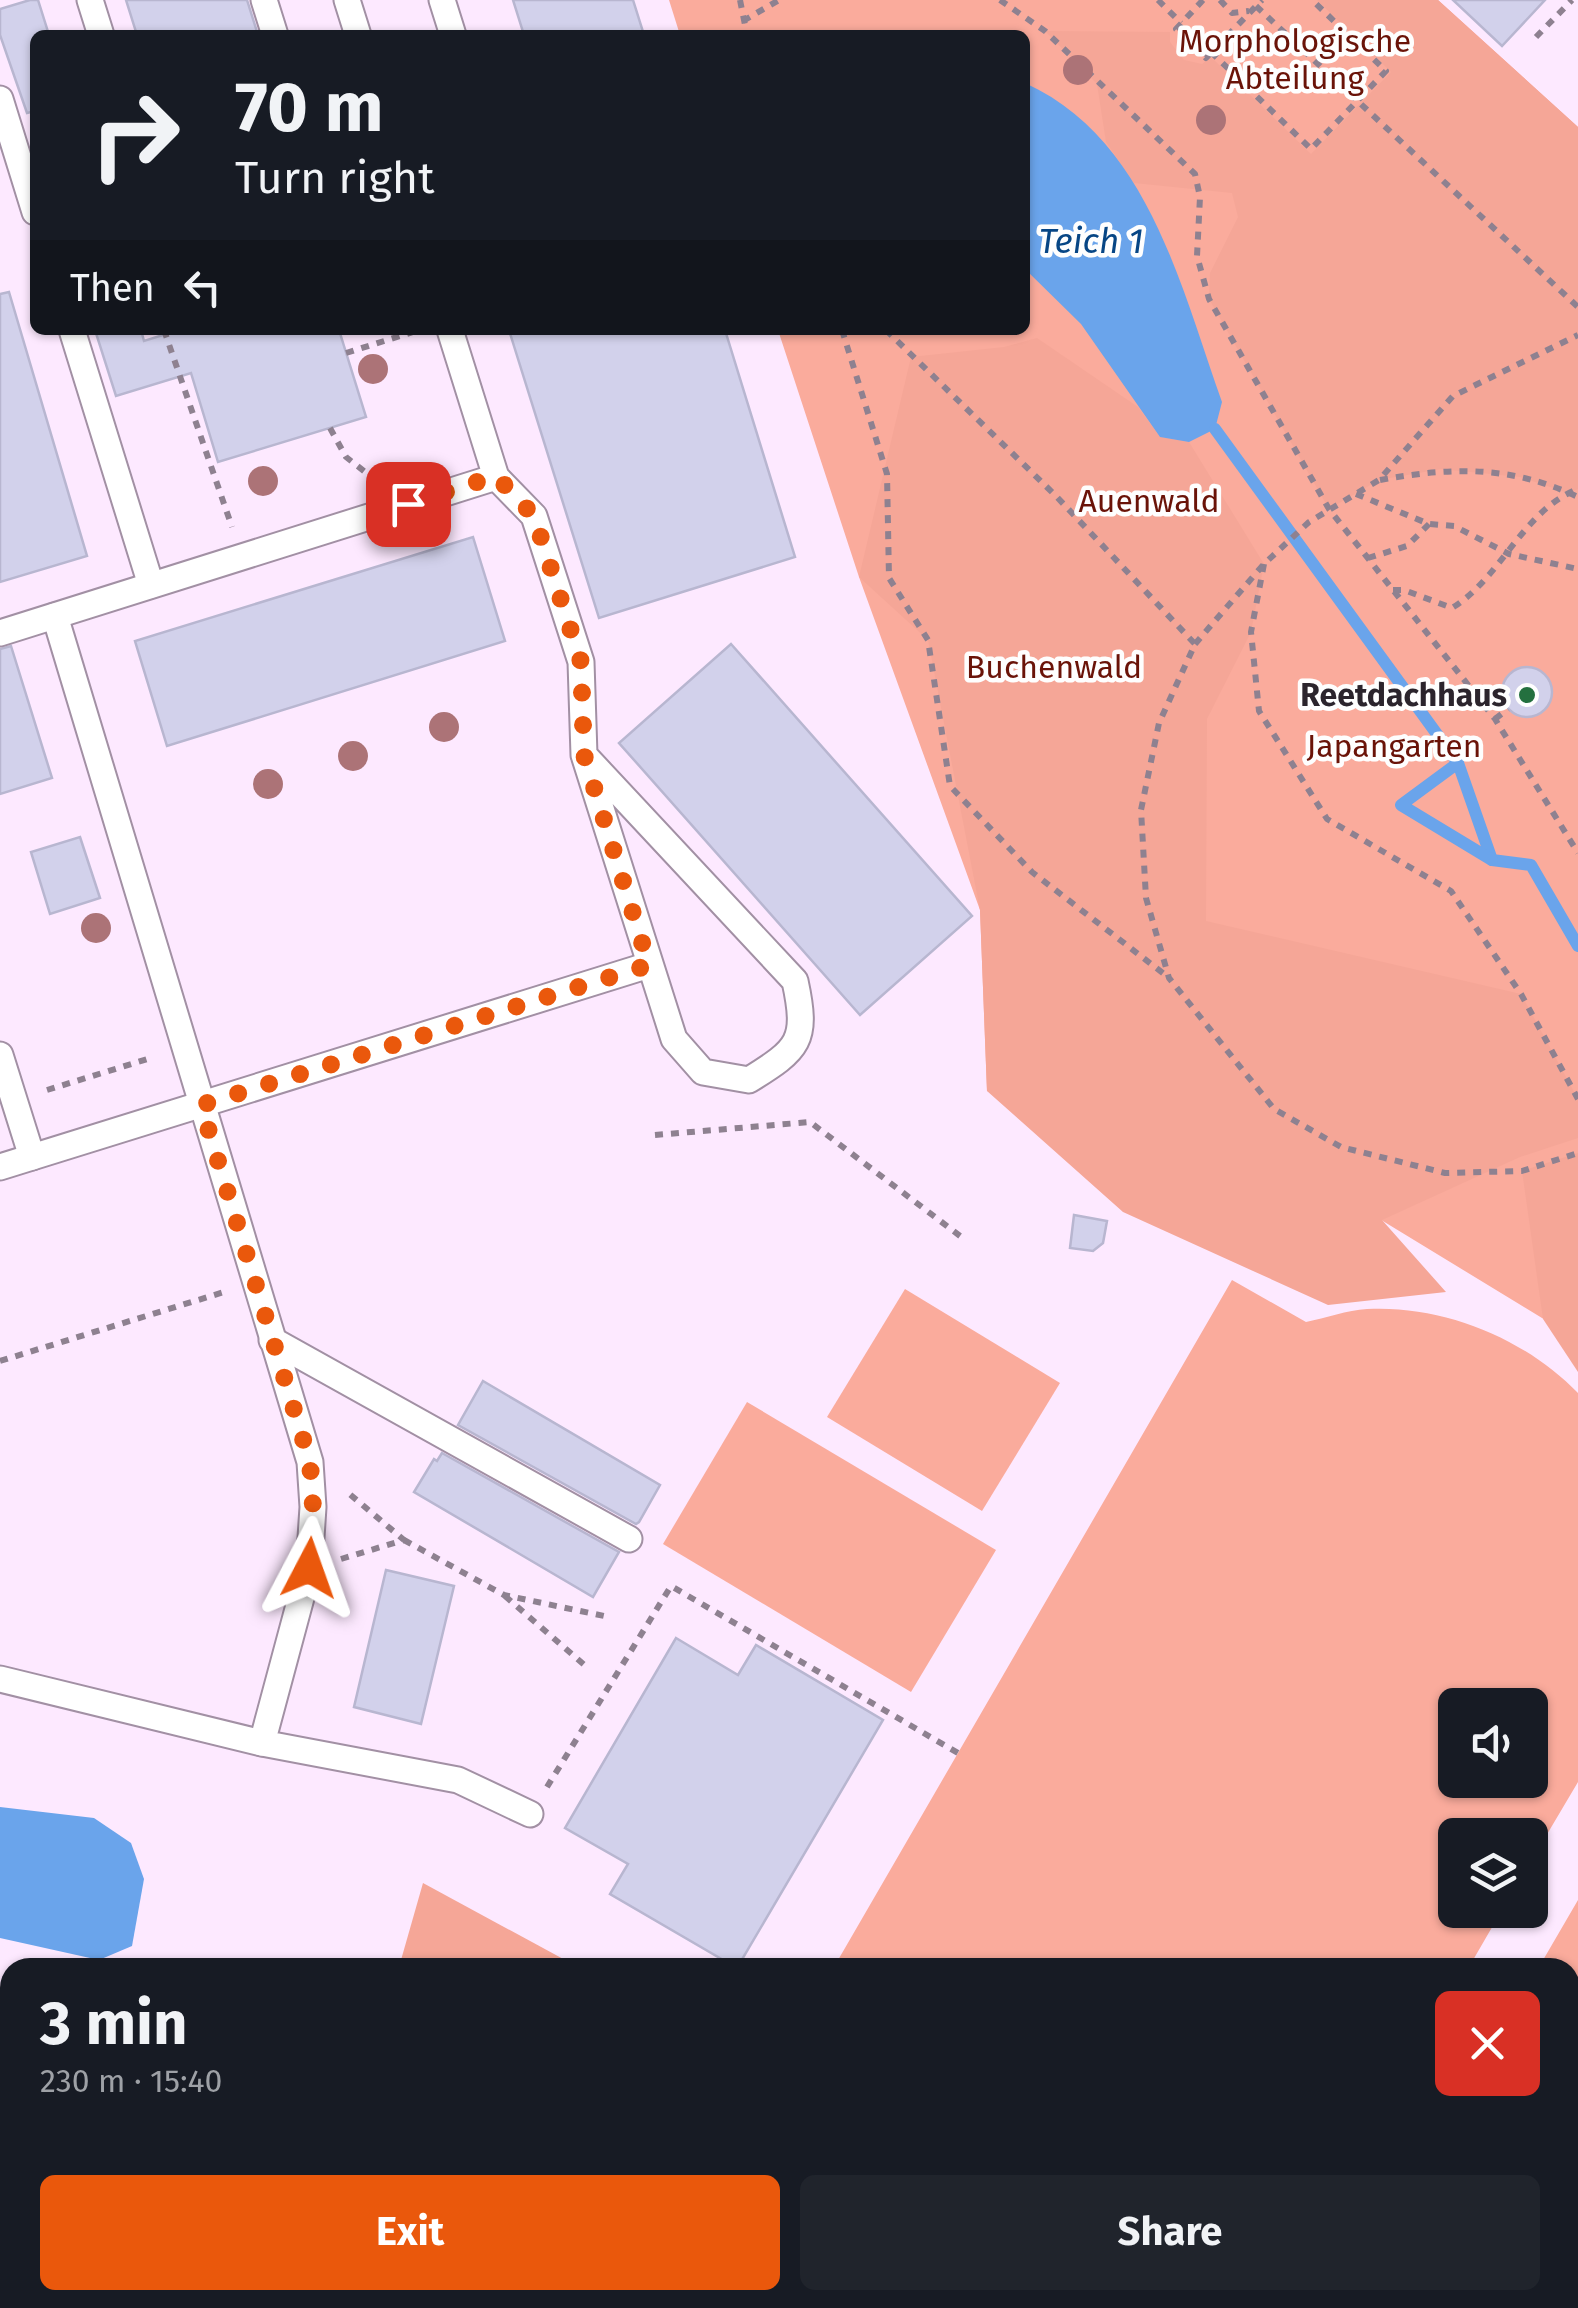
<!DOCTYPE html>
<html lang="en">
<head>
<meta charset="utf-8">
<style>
  body { margin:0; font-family:"Fira Sans",sans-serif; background:#20242c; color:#f1f3f6; height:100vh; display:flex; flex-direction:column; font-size:38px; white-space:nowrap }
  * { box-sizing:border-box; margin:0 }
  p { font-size:32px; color:#9ea1a6 }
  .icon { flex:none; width:55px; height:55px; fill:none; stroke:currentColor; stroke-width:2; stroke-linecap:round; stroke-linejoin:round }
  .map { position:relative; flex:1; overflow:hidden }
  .side { position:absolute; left:0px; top:1958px; width:1580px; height:352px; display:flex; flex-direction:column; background:#171b24; border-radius:30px 30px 0 0; box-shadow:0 2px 8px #0004 }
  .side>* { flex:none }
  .top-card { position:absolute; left:30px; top:30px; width:1000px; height:305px; border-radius:15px; box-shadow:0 2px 8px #0004; background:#171b24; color:#f1f3f6; overflow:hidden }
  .fabs { position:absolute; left:1438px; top:1688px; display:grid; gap:20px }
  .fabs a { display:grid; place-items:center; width:110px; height:110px; border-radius:15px; background:#171b24; box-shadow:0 2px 8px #0004; font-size:50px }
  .pin { position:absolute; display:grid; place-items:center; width:85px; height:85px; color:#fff; margin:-42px; border-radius:20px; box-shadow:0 5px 15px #0006 }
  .me { position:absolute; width:110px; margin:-55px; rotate:4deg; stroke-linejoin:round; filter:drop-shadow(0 0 8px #0008) }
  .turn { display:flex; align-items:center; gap:35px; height:210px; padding:0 40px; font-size:45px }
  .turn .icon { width:130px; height:130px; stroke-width:2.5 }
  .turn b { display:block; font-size:70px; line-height:85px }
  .then { display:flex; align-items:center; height:95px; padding:0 40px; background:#0003; gap:20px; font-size:38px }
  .round { display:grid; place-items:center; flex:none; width:105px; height:105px; border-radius:15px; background:#20242c }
  .summary { display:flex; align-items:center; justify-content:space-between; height:170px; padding:0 40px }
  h1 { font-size:60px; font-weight:700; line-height:75px }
  .button { display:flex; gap:20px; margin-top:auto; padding:20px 40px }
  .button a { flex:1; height:115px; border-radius:15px; background:#ea580c; color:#fff; font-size:40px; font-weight:700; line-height:115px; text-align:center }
  .button a+a { background:#20242c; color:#f1f3f6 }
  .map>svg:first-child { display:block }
</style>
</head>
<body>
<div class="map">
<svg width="1578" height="2308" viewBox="0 0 1578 2308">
  <rect width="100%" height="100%" fill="#fde9ff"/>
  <g fill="#faab9c" fill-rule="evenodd">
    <path d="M669,0H1438L1578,127V1340L1255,1143L987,1091L980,910L859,577L778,330H1025V35H680Z"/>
    <path d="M1232,1280L1306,1322C1326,1318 1347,1310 1367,1309C1444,1305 1524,1338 1578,1393V1782L1530,1863V1835H1455V1910H1502L1469,1967H834ZM1530,1705V1780H1455V1705Z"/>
    <path d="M905,1289L1060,1383L982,1511L827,1417Z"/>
    <path d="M747,1402L996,1550L911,1692L663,1544Z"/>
    <path d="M1578,1900V2308H1343L1347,2300H1570V1968L1539,1967Z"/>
    <path d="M1029,2300H1205C1166,2308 1067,2308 1029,2300Z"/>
  </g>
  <g fill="#f5a697">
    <path d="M1317,0H1438L1578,127V489L1568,493L1520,477L1441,469L1379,480L1329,509L1209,299L1210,273L1238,217L1232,193L1134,183L1106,142L1097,84L1045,31L1170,32V42L1184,60L1202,64L1211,57L1311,154L1391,72Z"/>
    <path d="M1037,338L1138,407L1160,437L1189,442L1264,564L1251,632L1207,719L1206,921L1521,994L1578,1099V1138L1520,1157L1382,1220L1446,1292L1328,1305L1123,1212L987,1091L980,910L928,640L859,577L911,357L1004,347Z"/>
    <path d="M1578,1153V1372L1543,1319L1522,1171Z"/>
    <path d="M423,1883L578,1967H399Z"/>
    <path d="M768,2300H976L993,2308H790Z"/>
  </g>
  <g fill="#6aa4eb">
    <path d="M1025,83C1148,139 1180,285 1222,402L1215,429L1189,442L1160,437L1081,324L1025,269Z"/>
    <path d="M0,1807L94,1818L131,1843L144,1879L132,1946L99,1960L0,1938Z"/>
  </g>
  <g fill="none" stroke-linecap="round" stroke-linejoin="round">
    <g stroke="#6aa4eb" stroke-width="12">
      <path d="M1215,429L1458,763L1492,860L1531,865L1578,946"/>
      <path d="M1458,763L1401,805L1492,860"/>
    </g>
  </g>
  <g fill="#d2d1eb" stroke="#b8b6d0" stroke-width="2.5">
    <path d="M30,0H38L49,35H35V111L27,113L0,35V9Z"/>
    <path d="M126,0H247L258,35H137Z"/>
    <path d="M513,0H633L644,35H524Z"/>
    <path d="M1453,0H1545L1502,46Z"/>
    <path d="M9,292L87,556L0,582V294Z"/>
    <path d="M95,330H141L144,341L179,330H339L366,417L218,462L191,373L116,396Z"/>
    <path d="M509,330H725L795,557L599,618Z"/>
    <path d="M473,537L505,641L167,746L135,641Z"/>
    <path d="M731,644L972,916L860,1015L619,743Z"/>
    <path d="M11,646L52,778L0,794V649Z"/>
    <circle cx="1527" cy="692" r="25"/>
    <path d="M80,837L100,898L50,914L31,852Z"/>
    <path d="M1074,1215L1107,1221L1103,1243L1093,1251L1070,1248Z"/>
    <path d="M483,1381L660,1485L639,1522L636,1524L458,1425Z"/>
    <path d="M442,1453L619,1552L593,1597L414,1492L434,1459L437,1461Z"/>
    <path d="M386,1570L454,1586L421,1724L354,1707Z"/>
    <path d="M676,1638L738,1675L756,1645L883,1720L737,1968L610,1894L628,1864L565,1828Z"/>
  </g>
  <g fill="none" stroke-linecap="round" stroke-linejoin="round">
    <g stroke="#a290a4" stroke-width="29">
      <g id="lane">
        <path d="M90,0L101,35"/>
        <path d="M264,0L275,35"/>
        <path d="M347,0L358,35"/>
        <path d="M442,0L453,35"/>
        <path d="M0,99L35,212"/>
        <path d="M72,330L151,585"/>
        <path d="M450,330L496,477L534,516L581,662L584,755L674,1039L703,1072L749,1080C799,1049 808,1041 795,981L584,755"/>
        <path d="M55,616L310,1462L313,1507L309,1568L262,1743L458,1780L530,1814"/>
        <path d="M0,633L496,477"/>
        <path d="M0,1055L32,1157"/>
        <path d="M0,1167L649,965"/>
        <path d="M272,1340L629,1539"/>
        <path d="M0,1679L262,1743"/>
        <path d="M492,2308L494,2300"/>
      </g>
    </g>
    <g stroke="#8e8190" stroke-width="6" stroke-dasharray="8 8" stroke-linecap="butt">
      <path d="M740,0L747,35"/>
      <path d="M1000,0L1045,31L1195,174L1200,197L1197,256L1209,299L1329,509L1495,719L1578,853"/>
      <path d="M1158,0L1181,23"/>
      <path d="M1203,0L1176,29L1206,58L1262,0"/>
      <path d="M1220,0L1232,13L1249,11"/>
      <path d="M1256,6L1578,307"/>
      <path d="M743,21L779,0"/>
      <path d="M1536,37L1572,0"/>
      <path d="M1211,52L1311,149L1386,71L1312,0"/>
      <path d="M164,330L232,527"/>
      <path d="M842,330L887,474L889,578L928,640L950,786L1032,872L1168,977"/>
      <path d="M886,330L1056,496L1195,644L1159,723L1141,810L1146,898L1169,978L1274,1109L1341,1147L1445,1173L1522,1171L1578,1153"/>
      <path d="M346,353L416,331"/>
      <path d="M330,428L346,457L374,479"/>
      <path d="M1380,480C1452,467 1510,465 1578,497"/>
      <path d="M1356,494L1429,524L1454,526L1509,554L1578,569"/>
      <path d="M1368,558L1407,546L1429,524"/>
      <path d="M1264,564L1251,632L1259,711L1327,819L1451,891L1521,994L1578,1099"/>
      <path d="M1393,590H1404L1452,608C1501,578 1524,509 1578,489"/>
      <path d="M1195,644L1264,564L1309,522L1379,480L1453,396L1578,335"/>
      <path d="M1495,719L1508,709"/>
      <path d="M47,1090L154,1057"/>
      <path d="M655,1135L810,1122L964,1239"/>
      <path d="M0,1361L224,1292"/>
      <path d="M404,1540L504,1595L604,1616"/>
      <path d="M341,1559L404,1540L346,1491"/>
      <path d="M505,1596L588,1668"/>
      <path d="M547,1787L671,1586L958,1753"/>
      <path d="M0,2197L10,2192"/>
    </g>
    <use href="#lane" stroke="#fff" stroke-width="25"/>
  </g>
  <g fill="#ac7377">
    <circle cx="1078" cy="70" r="15"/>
    <circle cx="1211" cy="120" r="15"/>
    <circle cx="373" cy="369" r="15"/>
    <circle cx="263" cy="481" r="15"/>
    <circle cx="444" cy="727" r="15"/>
    <circle cx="353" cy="756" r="15"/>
    <circle cx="268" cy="784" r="15"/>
    <circle cx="96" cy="928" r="15"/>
  </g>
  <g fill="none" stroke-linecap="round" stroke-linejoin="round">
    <path stroke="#ea580c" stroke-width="18" stroke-dasharray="0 32.4" d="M309,1568L313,1507L310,1462L201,1105L649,965L584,755L581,662L534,516L496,476L408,504"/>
  </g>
  <circle fill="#24703f" stroke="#fefefe" stroke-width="4" cx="1527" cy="695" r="10"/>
  <g text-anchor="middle" stroke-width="9" stroke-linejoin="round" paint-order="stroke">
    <g font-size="32" fill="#6a1308" stroke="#fefefe">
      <text x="1295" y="52">Morphologische<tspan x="1295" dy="37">Abteilung</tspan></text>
      <text x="1149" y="512">Auenwald</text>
      <text x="1054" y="678">Buchenwald</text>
      <text x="1394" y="757">Japangarten</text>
    </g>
    <g font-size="32" font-weight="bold" fill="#2b242c" stroke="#fefefe" text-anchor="end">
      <text x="1507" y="706">Reetdachhaus</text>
    </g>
    <g font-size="35" font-style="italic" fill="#074685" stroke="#fefefe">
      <text x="1091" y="253">Teich 1</text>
    </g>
  </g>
</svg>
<div class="fabs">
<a><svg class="icon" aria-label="sound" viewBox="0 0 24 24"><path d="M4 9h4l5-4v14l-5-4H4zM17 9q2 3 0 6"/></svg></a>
<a><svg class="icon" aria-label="layers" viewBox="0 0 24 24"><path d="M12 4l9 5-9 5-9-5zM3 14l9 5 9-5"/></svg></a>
</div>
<div class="pin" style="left:408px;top:504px;background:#d93025"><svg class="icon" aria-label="arrive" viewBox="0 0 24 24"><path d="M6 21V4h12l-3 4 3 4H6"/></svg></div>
<svg class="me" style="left:309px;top:1568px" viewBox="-20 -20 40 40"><path d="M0-17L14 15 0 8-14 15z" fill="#ea580c" stroke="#fff" stroke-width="4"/></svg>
<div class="top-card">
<div class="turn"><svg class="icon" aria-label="right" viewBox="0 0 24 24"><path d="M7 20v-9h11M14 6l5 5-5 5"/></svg><div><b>70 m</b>Turn right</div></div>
<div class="then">Then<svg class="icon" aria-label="left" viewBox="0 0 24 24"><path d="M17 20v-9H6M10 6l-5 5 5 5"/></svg></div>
</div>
<section class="side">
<div class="summary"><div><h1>3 min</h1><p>230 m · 15:40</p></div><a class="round" style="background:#d93025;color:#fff"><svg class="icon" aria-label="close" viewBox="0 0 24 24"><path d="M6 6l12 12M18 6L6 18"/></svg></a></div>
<div class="button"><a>Exit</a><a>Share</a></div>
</section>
</div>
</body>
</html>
